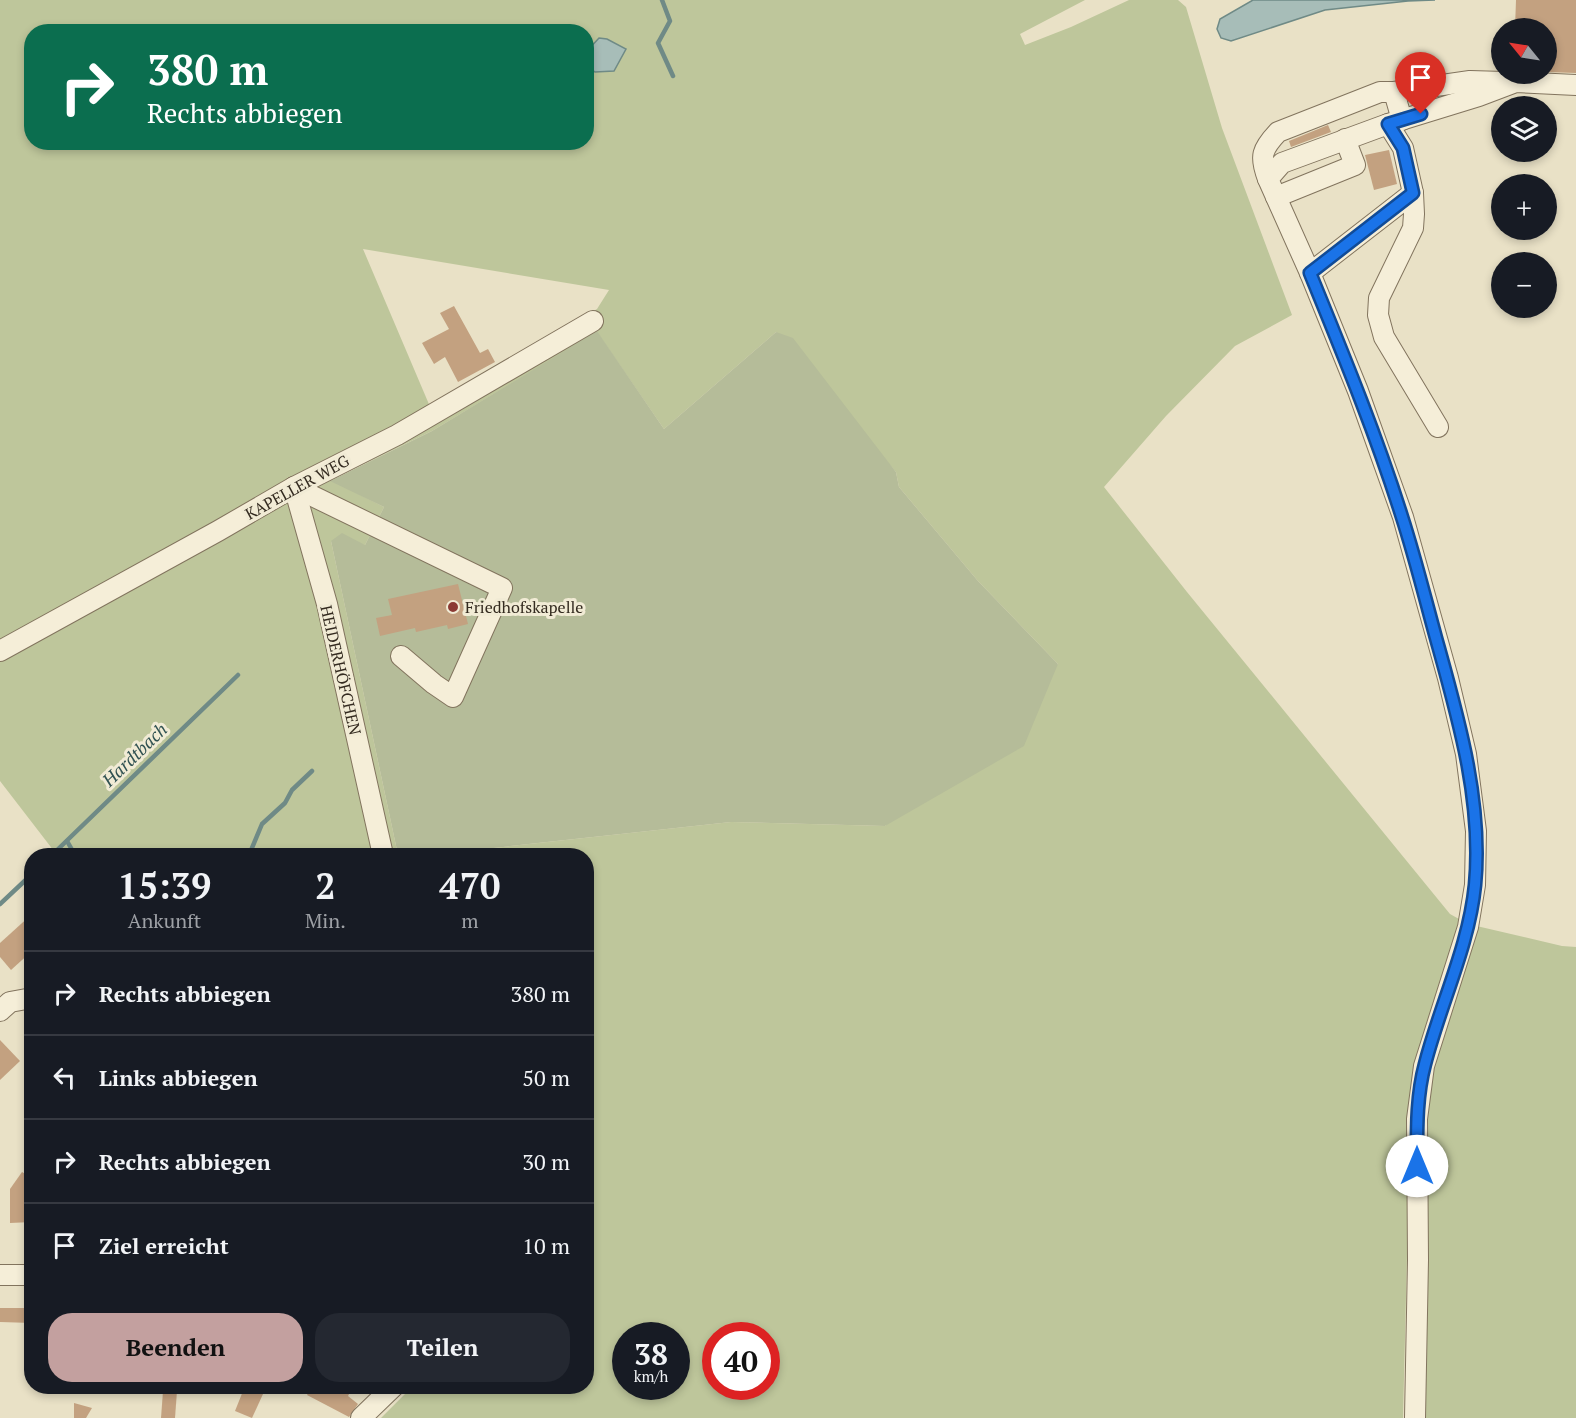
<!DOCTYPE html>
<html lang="de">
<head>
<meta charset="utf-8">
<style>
  body { margin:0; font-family:"PT Serif",serif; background:#242831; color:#f1f3f6; height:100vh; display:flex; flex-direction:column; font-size:22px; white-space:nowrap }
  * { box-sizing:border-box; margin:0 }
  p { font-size:20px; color:#9ea1a6 }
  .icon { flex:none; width:33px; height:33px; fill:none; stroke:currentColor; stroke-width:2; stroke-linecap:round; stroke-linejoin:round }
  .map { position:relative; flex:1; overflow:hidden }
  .side { position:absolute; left:24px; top:848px; width:570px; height:546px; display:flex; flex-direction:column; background:#171b24; border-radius:24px; box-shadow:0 3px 9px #0003 }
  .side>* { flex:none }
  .hud { position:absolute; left:24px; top:24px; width:570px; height:126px; border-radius:24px; box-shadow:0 3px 9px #0003; background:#0b6e4f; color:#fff; overflow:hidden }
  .needle { width:39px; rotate:300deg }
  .buttons { position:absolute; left:1491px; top:18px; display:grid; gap:12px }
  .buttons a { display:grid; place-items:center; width:66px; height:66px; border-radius:50%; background:#171b24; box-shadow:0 3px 9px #0003; font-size:30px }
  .speed { position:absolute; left:612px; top:1322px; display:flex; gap:12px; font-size:30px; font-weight:700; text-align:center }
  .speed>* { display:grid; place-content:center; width:78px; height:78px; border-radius:50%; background:#171b24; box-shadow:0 3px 9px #0003; line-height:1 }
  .speed small { font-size:15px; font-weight:400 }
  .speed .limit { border:9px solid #d22; background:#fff; color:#111 }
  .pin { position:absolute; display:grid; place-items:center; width:51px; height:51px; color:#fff; margin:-62px -26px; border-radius:50% 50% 50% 0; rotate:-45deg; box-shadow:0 0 6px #0007 }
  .pin .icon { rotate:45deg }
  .me { position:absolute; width:66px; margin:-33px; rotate:0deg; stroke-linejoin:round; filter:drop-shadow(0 0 4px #0008) }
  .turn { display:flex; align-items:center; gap:21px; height:126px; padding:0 24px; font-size:27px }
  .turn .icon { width:78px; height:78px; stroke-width:2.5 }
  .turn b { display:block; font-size:42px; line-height:51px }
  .eta { display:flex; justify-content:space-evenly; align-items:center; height:102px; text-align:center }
  .eta b { font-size:36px; font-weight:600; line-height:42px }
  .action { display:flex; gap:12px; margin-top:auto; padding:12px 24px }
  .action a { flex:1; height:69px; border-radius:24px; background:#c3a09f; color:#111; font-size:24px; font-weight:600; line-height:69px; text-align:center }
  .action a+a { background:#242831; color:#f1f3f6 }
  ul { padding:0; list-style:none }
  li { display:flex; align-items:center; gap:18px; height:84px; padding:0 24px; border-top:2px solid #363941 }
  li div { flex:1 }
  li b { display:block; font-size:22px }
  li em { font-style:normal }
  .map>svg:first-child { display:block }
</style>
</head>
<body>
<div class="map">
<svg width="1576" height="1418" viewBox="0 0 1576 1418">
  <rect width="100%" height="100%" fill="#e9e1c6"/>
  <path fill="#bec69b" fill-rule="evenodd" d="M0,0H1085L1020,34L1025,45L1071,27L1129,0H1178L1186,7L1222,128L1292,315L1235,346L1166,416L1104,487L1187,592L1450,914L1468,924L1562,946L1576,947V1418H1423L1428,1251L1407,1256L1403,1418H381L413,1386H586V855H429L731,822L885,826L1058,664L978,581L899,487L896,472L776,332L664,429L597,332L432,431L331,480L384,507L365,545L331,541L398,855H57L0,781ZM32,32H586V142H32ZM363,249L609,290L597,309L431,409ZM626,1335H676V1386H626ZM716,1335H766V1386H716Z"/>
  <path fill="#b5bc99" d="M597,331L664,429L776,332L793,338L896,472L899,487L978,581L1058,664L1024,746L885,826L731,822L429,855H398L331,541L342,533L365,545L384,507L330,481L432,431Z"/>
  <g fill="#a7bdb8" stroke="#6f8a86" stroke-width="1.5">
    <path d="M1253,0H1435L1408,1L1325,10L1231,41L1221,38L1217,29L1220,19Z"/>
    <path d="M599,38L607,39L626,49L614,71L595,72L587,66V51Z"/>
  </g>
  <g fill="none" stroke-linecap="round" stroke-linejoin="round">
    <g stroke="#6f8a86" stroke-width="4.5">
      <path d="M662,0L670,21L658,43L673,76"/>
      <path d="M67,841L75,855"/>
      <path d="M52,855L238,675"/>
      <path d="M249,855L262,824L285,803L292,790L312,771"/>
      <path d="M0,904L32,874"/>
    </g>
  </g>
  <g fill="#c3a180">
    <path d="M1516,0H1576V73L1546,72V28H1515Z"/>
    <path d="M1328,125L1331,132L1291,147L1289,141Z"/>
    <path d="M1389,150L1397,184L1374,190L1365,155Z"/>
    <path d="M454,306L480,353L488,349L495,362L458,382L445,357L434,364L422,343L449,329L440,313Z"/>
    <path d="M458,584L468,624L448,629L447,625L416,632L415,628L380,636L376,618L392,615L388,599Z"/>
    <path d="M32,914V951L11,970L0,957V943Z"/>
    <path d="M0,1040L20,1061L0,1080Z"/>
    <path d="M22,1172L32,1178V1222L10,1223V1189Z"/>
    <path d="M0,1308H32V1323L0,1322Z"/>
    <path d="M245,1386L263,1394L252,1418L235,1411Z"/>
    <path d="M312,1386H353L348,1396L358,1404L349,1417L307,1395Z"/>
    <path d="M163,1391H177L175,1418H161Z"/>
    <path d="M74,1403L92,1408L86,1418H74Z"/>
  </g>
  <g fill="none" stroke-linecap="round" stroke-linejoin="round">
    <g stroke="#82745e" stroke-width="22">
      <g id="minor">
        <path d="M1394,92L1470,81L1504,82"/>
        <path d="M1388,124L1403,148L1413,193L1414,214L1413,228L1379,298L1378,315L1384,337L1438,427"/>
        <path d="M1268,179C1259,156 1262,149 1278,132L1380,92H1394L1402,120"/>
        <path d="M1276,197L1355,165L1345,139"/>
        <path d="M1310,273L1413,193"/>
        <path d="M294,487L502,588L453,697L434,684L401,656"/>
        <path d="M294,487L327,604L383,855"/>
        <path d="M0,651L218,531L294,487L397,435L593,321"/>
        <path d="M0,1011L10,1002L32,998"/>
        <path d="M0,1275H32"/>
        <path d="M361,1418L394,1386"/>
        <path d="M1415,1418L1418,1260L1417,1119L1424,1066L1468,927L1475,885L1476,831L1466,754L1448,678L1403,517L1358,391L1310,273L1268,179L1282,163L1388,124L1479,96L1516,82L1576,85"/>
      </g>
    </g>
    <use href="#minor" stroke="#f5eed8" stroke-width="20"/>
  </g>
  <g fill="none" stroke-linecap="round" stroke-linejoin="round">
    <g stroke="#114b97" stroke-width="15">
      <path id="route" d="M1417,1166C1417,1132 1416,1097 1425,1064C1440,1005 1469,946 1475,885C1483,802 1458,717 1436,638C1425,598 1415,557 1402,517C1376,434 1343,354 1310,273L1413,193L1403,148L1388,124L1421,114"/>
    </g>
    <use href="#route" stroke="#1a73e8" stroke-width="10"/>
  </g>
  <circle fill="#8b3a34" stroke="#f1ebd5" stroke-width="2" cx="453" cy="607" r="6"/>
  <g text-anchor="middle" stroke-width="6" stroke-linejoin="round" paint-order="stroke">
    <g font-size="16" fill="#342b20" stroke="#f1ebd5">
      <text transform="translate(297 487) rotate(-29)" y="6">KAPELLER WEG</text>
      <text transform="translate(341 670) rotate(77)" y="6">HEIDERHÖFCHEN</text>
    </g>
    <g font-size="16" fill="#342b20" stroke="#f1ebd5" text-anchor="start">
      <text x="465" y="613">Friedhofskapelle</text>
    </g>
    <g font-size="18" font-style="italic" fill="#315252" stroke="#f1ebd5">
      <text transform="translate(135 755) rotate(-44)" y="6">Hardtbach</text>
    </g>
  </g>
</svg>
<div class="buttons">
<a><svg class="needle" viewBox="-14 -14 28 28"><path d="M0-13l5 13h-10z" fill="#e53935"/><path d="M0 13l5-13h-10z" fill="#9ea1a6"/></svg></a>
<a><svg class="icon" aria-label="layers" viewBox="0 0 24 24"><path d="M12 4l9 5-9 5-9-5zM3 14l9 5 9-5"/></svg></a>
<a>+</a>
<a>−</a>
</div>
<div class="speed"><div>38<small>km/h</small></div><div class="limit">40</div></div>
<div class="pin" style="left:1421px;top:114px;background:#d93025"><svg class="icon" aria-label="arrive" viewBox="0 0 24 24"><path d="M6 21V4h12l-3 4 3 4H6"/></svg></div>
<svg class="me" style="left:1417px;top:1166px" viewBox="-20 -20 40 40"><circle r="19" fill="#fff"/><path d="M0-13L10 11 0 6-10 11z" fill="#1a73e8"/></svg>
<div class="hud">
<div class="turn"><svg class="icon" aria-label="right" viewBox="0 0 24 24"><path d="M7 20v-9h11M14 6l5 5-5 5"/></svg><div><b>380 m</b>Rechts abbiegen</div></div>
</div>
<section class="side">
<div class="eta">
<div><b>15:39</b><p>Ankunft</p></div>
<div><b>2</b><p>Min.</p></div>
<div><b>470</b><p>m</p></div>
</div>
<ul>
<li><svg class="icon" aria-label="right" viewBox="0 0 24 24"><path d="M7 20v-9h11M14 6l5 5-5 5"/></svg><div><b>Rechts abbiegen</b></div><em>380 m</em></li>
<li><svg class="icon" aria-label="left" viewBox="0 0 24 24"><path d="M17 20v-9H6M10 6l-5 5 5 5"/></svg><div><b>Links abbiegen</b></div><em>50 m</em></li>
<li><svg class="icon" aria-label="right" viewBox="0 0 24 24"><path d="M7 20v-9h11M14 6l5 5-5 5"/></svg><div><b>Rechts abbiegen</b></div><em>30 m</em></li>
<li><svg class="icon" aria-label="arrive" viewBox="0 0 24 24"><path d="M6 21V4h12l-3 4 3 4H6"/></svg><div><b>Ziel erreicht</b></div><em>10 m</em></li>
</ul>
<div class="action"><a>Beenden</a><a>Teilen</a></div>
</section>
</div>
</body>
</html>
